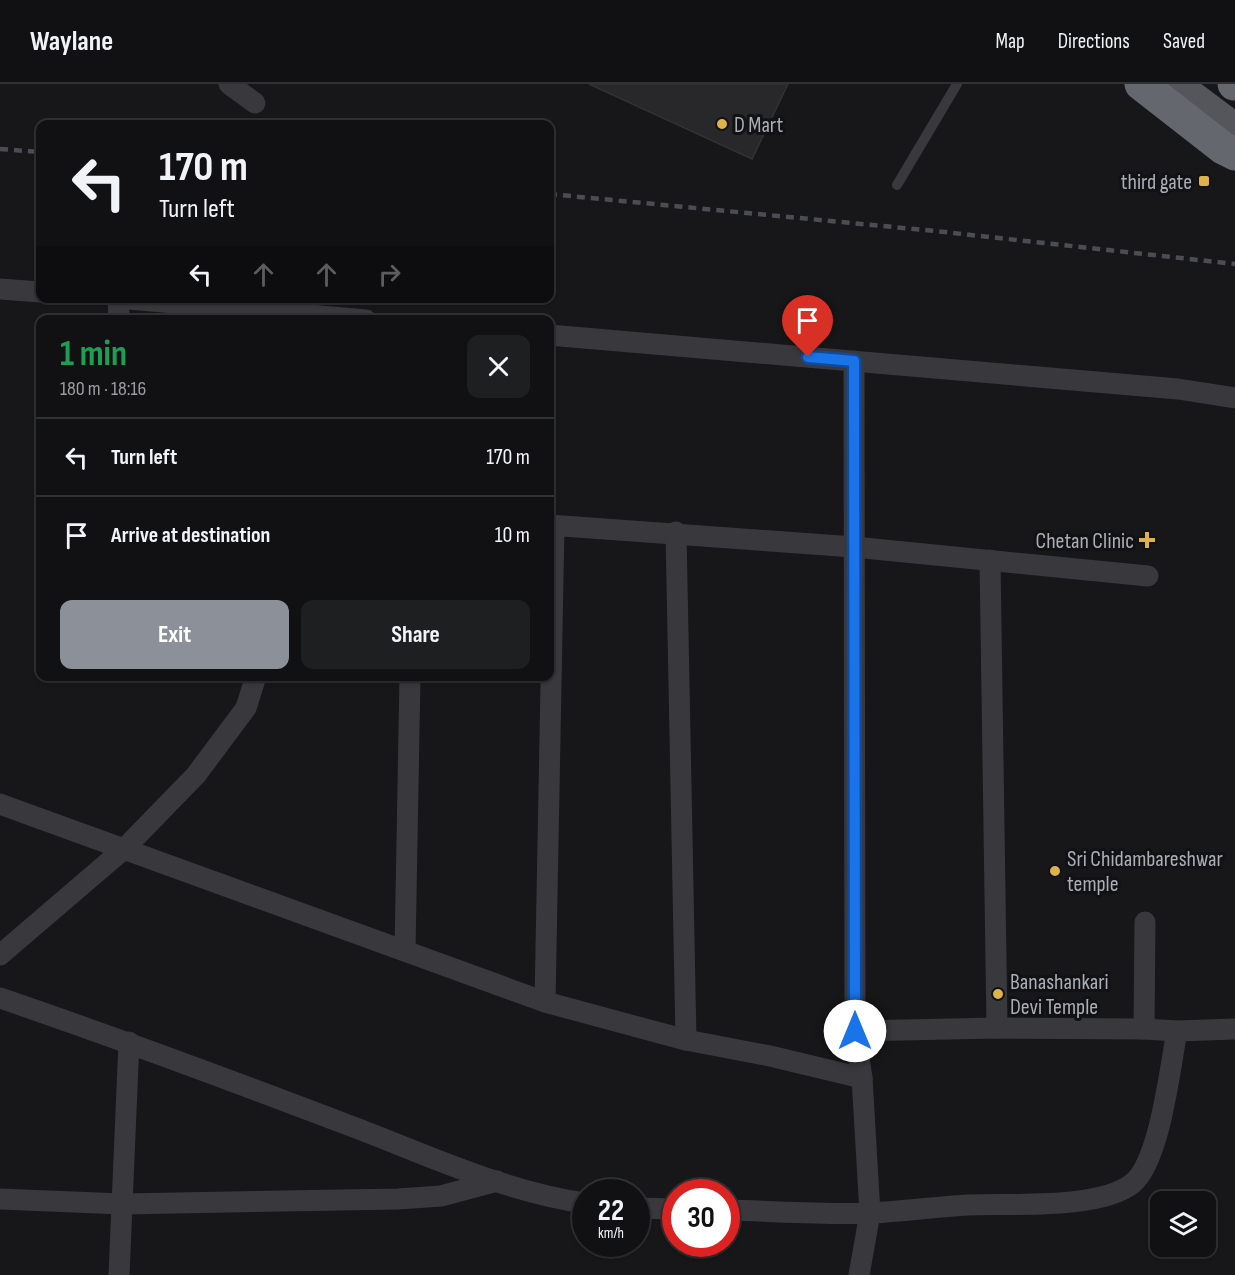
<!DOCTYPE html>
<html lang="en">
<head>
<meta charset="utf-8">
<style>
  body { margin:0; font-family:"Sofia Sans Condensed",sans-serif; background:#1e1f21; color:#f1f3f6; height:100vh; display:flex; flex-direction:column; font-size:22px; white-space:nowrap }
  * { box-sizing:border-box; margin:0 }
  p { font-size:20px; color:#9c9da0 }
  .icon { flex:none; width:33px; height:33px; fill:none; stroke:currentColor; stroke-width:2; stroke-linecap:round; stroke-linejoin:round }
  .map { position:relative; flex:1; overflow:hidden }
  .sheet { position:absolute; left:36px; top:231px; width:518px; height:366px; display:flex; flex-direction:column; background:#111113; border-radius:12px; box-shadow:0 2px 4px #0004,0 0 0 2px #303133 }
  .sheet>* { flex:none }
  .banner { position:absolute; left:36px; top:36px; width:518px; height:183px; border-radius:12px; box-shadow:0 2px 4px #0004,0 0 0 2px #303133; background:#111113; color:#f1f3f6; overflow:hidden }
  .controls { position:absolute; left:1150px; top:1107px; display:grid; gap:12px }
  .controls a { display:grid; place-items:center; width:66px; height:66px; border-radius:12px; background:#111113; box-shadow:0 2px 4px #0004,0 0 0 2px #303133; font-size:30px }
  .speed { position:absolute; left:572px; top:1095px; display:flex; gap:12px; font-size:30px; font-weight:700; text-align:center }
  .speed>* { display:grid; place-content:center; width:78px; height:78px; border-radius:50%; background:#111113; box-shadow:0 2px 4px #0004,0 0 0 2px #303133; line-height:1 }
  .speed small { font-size:15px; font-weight:400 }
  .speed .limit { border:9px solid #d22; background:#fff; color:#111 }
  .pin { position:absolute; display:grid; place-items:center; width:51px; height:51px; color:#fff; margin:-62px -26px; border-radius:50% 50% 50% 0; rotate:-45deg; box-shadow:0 0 6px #0007 }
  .pin .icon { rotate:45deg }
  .me { position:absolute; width:66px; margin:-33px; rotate:0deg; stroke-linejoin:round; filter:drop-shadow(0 0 4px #0008) }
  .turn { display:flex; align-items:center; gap:21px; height:126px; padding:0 24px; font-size:27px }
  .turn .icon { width:78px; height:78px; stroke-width:2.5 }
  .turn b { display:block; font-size:42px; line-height:51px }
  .lanes { display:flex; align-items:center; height:57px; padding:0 24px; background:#0003; justify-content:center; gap:30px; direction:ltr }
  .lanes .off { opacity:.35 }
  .round { display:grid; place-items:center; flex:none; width:63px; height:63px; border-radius:12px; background:#1e1f21 }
  .headline { display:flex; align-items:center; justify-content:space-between; height:102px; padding:0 24px }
  h1 { font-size:36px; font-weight:700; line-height:45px; color:#1e9e55 }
  .primary-button { display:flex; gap:12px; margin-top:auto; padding:12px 24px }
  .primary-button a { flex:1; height:69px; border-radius:12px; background:#8c9099; color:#fff; font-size:24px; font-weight:700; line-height:69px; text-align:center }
  .primary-button a+a { background:#1e1f21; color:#f1f3f6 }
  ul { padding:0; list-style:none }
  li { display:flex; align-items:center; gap:18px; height:78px; padding:0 24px; border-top:2px solid #303133 }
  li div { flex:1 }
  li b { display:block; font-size:22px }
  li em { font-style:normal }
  header { display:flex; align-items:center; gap:36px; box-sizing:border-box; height:84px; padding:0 30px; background:#111113; border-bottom:2px solid #303133 }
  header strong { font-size:28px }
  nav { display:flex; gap:33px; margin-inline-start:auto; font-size:21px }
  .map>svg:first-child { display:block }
</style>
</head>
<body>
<header>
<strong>Waylane</strong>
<nav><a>Map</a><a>Directions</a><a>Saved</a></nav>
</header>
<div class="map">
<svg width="1235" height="1191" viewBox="0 0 1235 1191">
  <rect width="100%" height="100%" fill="#171719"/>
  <path fill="#28272a" stroke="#323235" stroke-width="1.5" d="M589,0H788L752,75Z"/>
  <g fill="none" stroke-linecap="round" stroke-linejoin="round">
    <path stroke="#39393d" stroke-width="10" d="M897,101L957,0"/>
    <g stroke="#39393d" stroke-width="21">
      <path d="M229,0L255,19"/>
      <path d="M0,205L40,208"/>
      <path d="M118,214L366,236"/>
      <path d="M118,215L119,236"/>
      <path d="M549,251L1178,305L1235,314"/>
      <path d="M854,277L855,947"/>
      <path d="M549,441L854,463L1148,492"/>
      <path d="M676,448L686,956"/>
      <path d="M990,476L997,944"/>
      <path d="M0,720L545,918L686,956L770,972L862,994"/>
      <path d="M405,867L410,592"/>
      <path d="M0,871L125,764L196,691L246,624L256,592"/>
      <path d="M0,914C120,955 238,999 356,1044C430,1072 506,1108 585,1119"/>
      <path d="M545,918L554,441"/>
      <path d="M1144,945L1177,947L1235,945"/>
      <path d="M0,1115L122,1120L398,1115L441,1112L497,1097"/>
      <path d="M636,1124L675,1125"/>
      <path d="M726,1126C774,1127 824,1131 872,1129C904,1127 936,1123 968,1121C1010,1119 1100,1126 1133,1099C1160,1076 1170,984 1177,947"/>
      <path d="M119,1191L129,958"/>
      <path d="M859,1191L870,1129L862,994L855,947L997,944L1144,945L1145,838"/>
    </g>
    <path stroke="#55565c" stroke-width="33" d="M1174,0L1235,46"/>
    <g stroke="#65676e" stroke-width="33">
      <path d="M1141,0L1223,64L1235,70"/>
      <path d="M1234,0H1235"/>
    </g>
    <g stroke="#4c4d52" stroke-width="4.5" stroke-dasharray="8 6" stroke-linecap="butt">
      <path d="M0,65L40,68"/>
      <path d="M549,110L935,147L1235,180"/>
    </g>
  </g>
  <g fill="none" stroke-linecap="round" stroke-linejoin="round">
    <g stroke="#114b97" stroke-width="15">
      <path id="route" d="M808,273L854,277L855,947"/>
    </g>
    <use href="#route" stroke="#1a73e8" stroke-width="10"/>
  </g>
  <g fill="#ddb24b" stroke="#121214" stroke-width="2">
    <circle cx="722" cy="40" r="6"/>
    <rect x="1198" y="91" width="12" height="12" rx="3"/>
    <path d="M1144 447h6v6h6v6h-6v6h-6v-6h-6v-6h6z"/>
    <circle cx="1055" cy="787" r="6"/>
    <circle cx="998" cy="910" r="6"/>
  </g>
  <g text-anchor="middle" stroke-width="6" stroke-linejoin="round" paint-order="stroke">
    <g font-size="22" fill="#abaeb7" stroke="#121214" text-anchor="start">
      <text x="734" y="48">D Mart</text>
      <text x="1192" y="105" text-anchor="end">third gate</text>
      <text x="1134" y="464" text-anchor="end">Chetan Clinic</text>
      <text x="1067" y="782">Sri Chidambareshwar<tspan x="1067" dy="25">temple</tspan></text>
      <text x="1010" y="905">Banashankari<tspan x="1010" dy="25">Devi Temple</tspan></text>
    </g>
  </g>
</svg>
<div class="controls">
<a><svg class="icon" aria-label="layers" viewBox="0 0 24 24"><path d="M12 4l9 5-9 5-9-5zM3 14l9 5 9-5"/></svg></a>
</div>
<div class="speed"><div>22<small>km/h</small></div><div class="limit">30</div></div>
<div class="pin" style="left:808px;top:273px;background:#d93025"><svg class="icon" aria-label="arrive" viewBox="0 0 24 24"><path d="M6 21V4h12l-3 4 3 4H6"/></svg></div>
<svg class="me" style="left:855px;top:947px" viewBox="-20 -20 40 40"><circle r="19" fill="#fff"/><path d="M0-13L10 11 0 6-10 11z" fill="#1a73e8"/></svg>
<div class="banner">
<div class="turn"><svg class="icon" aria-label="left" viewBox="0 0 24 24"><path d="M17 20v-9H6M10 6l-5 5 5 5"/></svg><div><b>170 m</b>Turn left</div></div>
<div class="lanes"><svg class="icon" aria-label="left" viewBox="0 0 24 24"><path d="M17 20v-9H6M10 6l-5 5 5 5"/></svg><svg class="icon off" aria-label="ahead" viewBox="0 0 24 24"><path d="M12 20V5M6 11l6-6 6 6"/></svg><svg class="icon off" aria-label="ahead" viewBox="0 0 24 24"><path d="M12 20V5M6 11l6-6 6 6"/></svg><svg class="icon off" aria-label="right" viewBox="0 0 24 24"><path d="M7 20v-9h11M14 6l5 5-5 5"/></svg></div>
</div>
<section class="sheet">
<div class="headline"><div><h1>1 min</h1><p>180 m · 18:16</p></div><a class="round"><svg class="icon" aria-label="close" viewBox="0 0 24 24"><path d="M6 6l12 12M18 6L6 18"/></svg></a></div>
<ul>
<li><svg class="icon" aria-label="left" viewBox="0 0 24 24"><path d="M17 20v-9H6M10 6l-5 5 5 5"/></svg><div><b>Turn left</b></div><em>170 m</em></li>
<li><svg class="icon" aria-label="arrive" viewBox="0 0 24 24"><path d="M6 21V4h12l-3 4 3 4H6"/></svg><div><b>Arrive at destination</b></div><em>10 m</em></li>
</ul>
<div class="primary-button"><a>Exit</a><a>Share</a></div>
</section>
</div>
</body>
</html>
